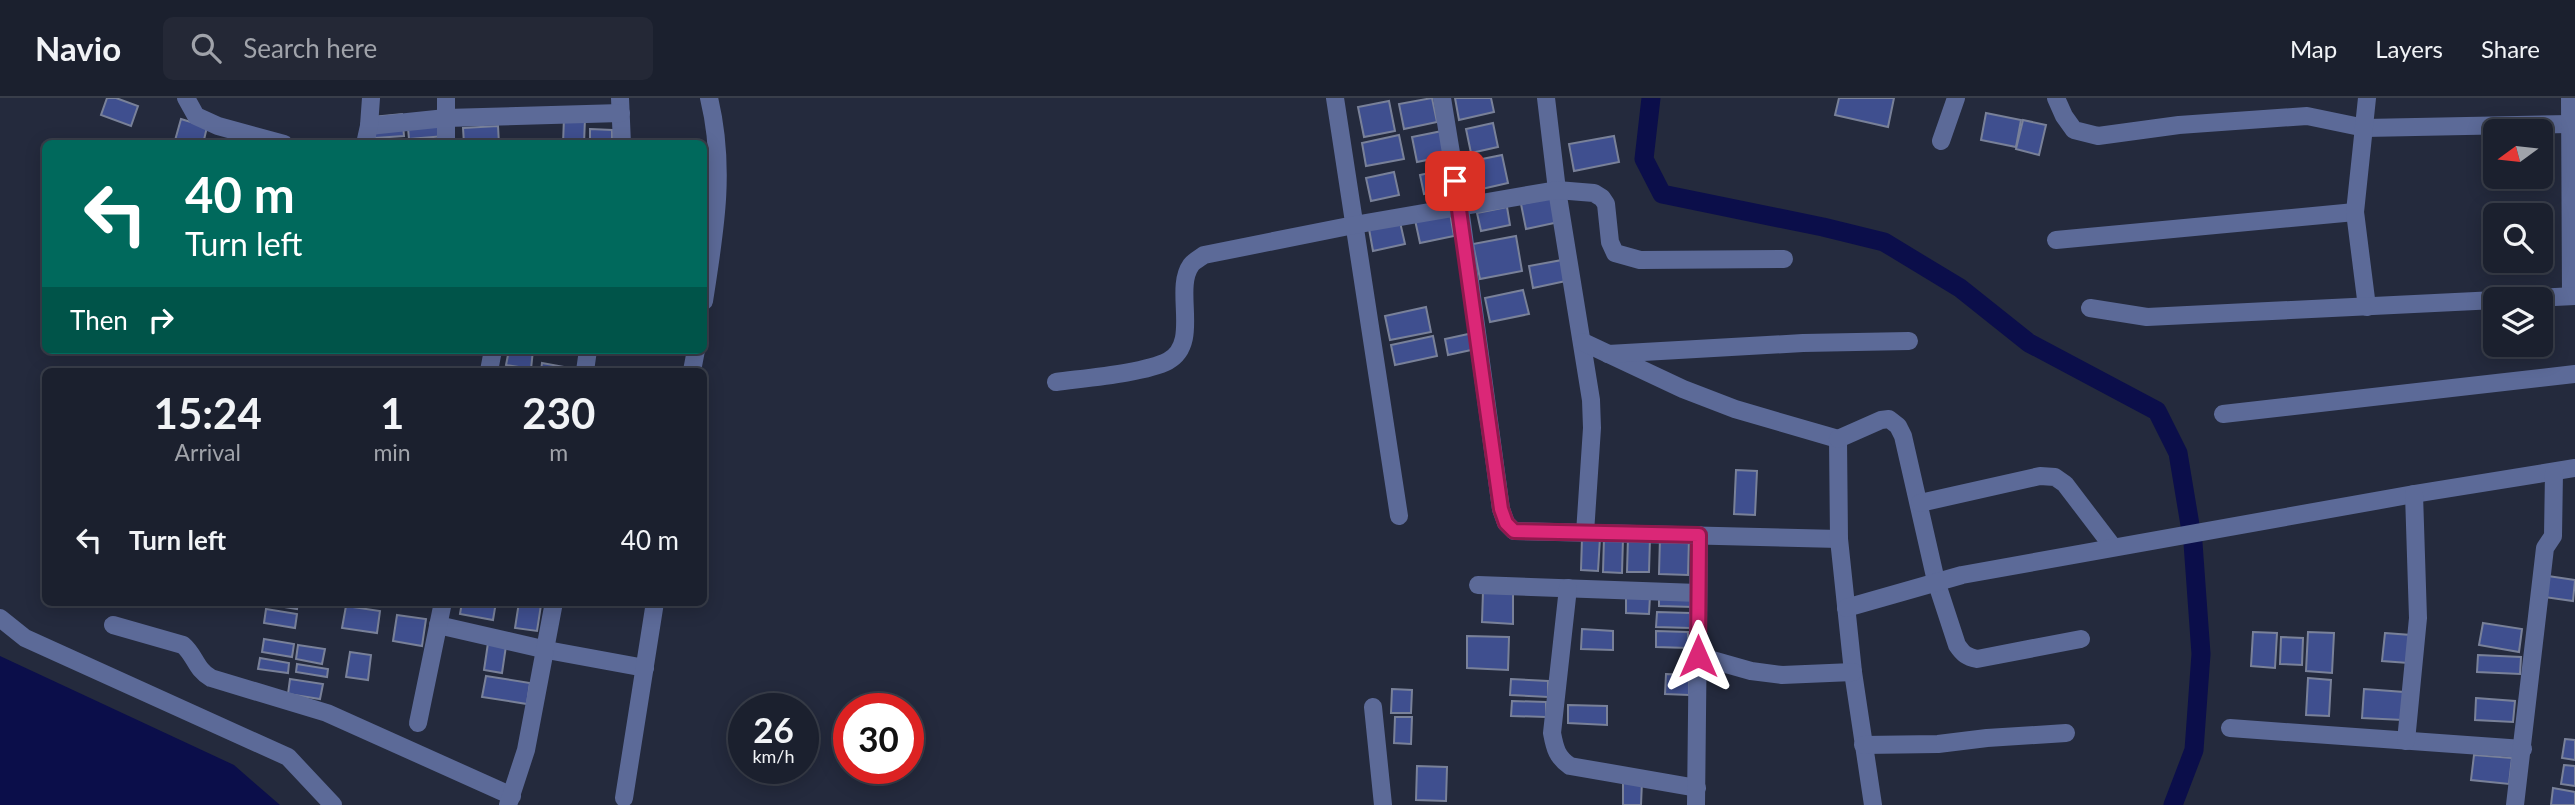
<!DOCTYPE html>
<html lang="en">
<head>
<meta charset="utf-8">
<style>
  body { margin:0; font-family:Lato,sans-serif; background:#242836; color:#f1f3f6; height:100vh; display:flex; flex-direction:column; font-size:26px; white-space:nowrap }
  * { box-sizing:border-box; margin:0 }
  p { font-size:23px; color:#a0a3aa }
  .icon { flex:none; width:38px; height:38px; fill:none; stroke:currentColor; stroke-width:2; stroke-linecap:round; stroke-linejoin:round }
  .map { position:relative; flex:1; overflow:hidden }
  .sheet { position:absolute; left:42px; top:270px; width:665px; height:238px; display:flex; flex-direction:column; background:#1b202e; border-radius:10px; box-shadow:0 4px 18px #0003,0 0 0 2px #393e4a }
  .sheet>* { flex:none }
  .banner { position:absolute; left:42px; top:42px; width:665px; height:214px; border-radius:10px; box-shadow:0 4px 18px #0003,0 0 0 2px #393e4a; background:#00695c; color:#fff; overflow:hidden }
  .needle { width:46px; rotate:255deg }
  .fabs { position:absolute; left:2483px; top:21px; display:grid; gap:14px }
  .fabs a { display:grid; place-items:center; width:70px; height:70px; border-radius:10px; background:#1b202e; box-shadow:0 4px 18px #0003,0 0 0 2px #393e4a; font-size:35px }
  .speed { position:absolute; left:728px; top:595px; display:flex; gap:14px; font-size:35px; font-weight:700; text-align:center }
  .speed>* { display:grid; place-content:center; width:91px; height:91px; border-radius:50%; background:#1b202e; box-shadow:0 4px 18px #0003,0 0 0 2px #393e4a; line-height:1 }
  .speed small { font-size:18px; font-weight:400 }
  .speed .limit { border:10px solid #d22; background:#fff; color:#111 }
  .pin { position:absolute; display:grid; place-items:center; width:60px; height:60px; color:#fff; margin:-30px; border-radius:14px; box-shadow:0 4px 10px #0006 }
  .me { position:absolute; width:77px; margin:-38px; rotate:0deg; stroke-linejoin:round; filter:drop-shadow(0 0 5px #0008) }
  .turn { display:flex; align-items:center; gap:24px; height:147px; padding:0 28px; font-size:32px }
  .turn .icon { width:91px; height:91px; stroke-width:2.5 }
  .turn b { display:block; font-size:49px; line-height:60px }
  .then { display:flex; align-items:center; height:66px; padding:0 28px; background:#0003; gap:14px; font-size:26px }
  .eta { display:flex; justify-content:space-evenly; align-items:center; height:119px; text-align:center }
  .eta b { font-size:42px; font-weight:700; line-height:49px }
  ul { padding:0; list-style:none }
  li { display:flex; align-items:center; gap:21px; height:105px; padding:0 28px }
  li div { flex:1 }
  li b { display:block; font-size:26px }
  li em { font-style:normal }
  header { display:flex; align-items:center; gap:42px; box-sizing:border-box; height:98px; padding:0 35px; background:#1b202e; border-bottom:2px solid #393e4a }
  header strong { font-size:33px }
  nav { display:flex; gap:38px; margin-inline-start:auto; font-size:24px }
  .search { width:490px; height:63px; background:#242836; display:flex; align-items:center; gap:18px; box-sizing:border-box; padding:0 24px; border-radius:10px; color:#a0a3aa; font-size:26px }
  .map>svg:first-child { display:block }
</style>
</head>
<body>
<header>
<strong>Navio</strong>
<div class="search"><svg class="icon" aria-label="search" viewBox="0 0 24 24"><circle cx="10" cy="10" r="6"/><path d="M15 15l6 6"/></svg>Search here</div>
<nav><a>Map</a><a>Layers</a><a>Share</a></nav>
</header>
<div class="map">
<svg width="2575" height="707" viewBox="0 0 2575 707">
  <rect width="100%" height="100%" fill="#242a3d"/>
  <path fill="#0b0e4a" d="M0,558L234,667L280,707H0Z"/>
  <g fill="none" stroke-linecap="round" stroke-linejoin="round">
    <path stroke="#0b0e4a" stroke-width="19" d="M1651,0L1644,61L1662,96L1823,129L1884,144L1960,190L2029,245L2157,313L2178,355L2193,445L2201,556L2194,652L2173,707"/>
  </g>
  <g fill="#3f4f8f" stroke="#798199" stroke-width="2">
    <path d="M107,0H116L138,8L131,28L101,17Z"/>
    <path d="M1432,0L1437,24L1404,31L1399,6Z"/>
    <path d="M1455,0H1491L1494,14L1459,22Z"/>
    <path d="M1839,0H1894L1888,29L1835,17Z"/>
    <path d="M1389,3L1395,33L1364,39L1358,9Z"/>
    <path d="M1986,15L2021,22L2016,49L1981,42Z"/>
    <path d="M402,16L404,38L375,40L373,19Z"/>
    <path d="M443,17L445,38L409,41L407,19Z"/>
    <path d="M564,19L585,20L584,46H563Z"/>
    <path d="M181,21L207,29L203,46H174Z"/>
    <path d="M2023,22L2046,27L2039,57L2016,51Z"/>
    <path d="M1493,25L1498,49L1471,55L1466,31Z"/>
    <path d="M498,28L499,46H464L463,30Z"/>
    <path d="M590,31L612,32V46H590Z"/>
    <path d="M1442,33L1447,58L1417,64L1412,39Z"/>
    <path d="M1399,37L1404,61L1366,68L1362,45Z"/>
    <path d="M1614,38L1619,64L1574,73L1569,46Z"/>
    <path d="M1502,57L1508,85L1473,93L1467,64Z"/>
    <path d="M1451,70L1455,90L1424,96L1420,77Z"/>
    <path d="M1394,74L1399,97L1371,103L1366,80Z"/>
    <path d="M1554,99L1559,124L1526,131L1521,106Z"/>
    <path d="M1507,109L1510,127L1481,133L1477,115Z"/>
    <path d="M1450,115L1454,138L1420,145L1415,122Z"/>
    <path d="M1400,124L1405,146L1373,153L1369,131Z"/>
    <path d="M1516,138L1522,173L1480,181L1473,146Z"/>
    <path d="M1562,162L1566,183L1533,190L1529,168Z"/>
    <path d="M1523,192L1529,216L1490,224L1485,200Z"/>
    <path d="M1426,209L1431,234L1390,242L1385,218Z"/>
    <path d="M1473,235L1476,251L1448,257L1445,241Z"/>
    <path d="M1433,238L1437,258L1395,267L1391,247Z"/>
    <path d="M509,252H533L531,271L506,267Z"/>
    <path d="M542,265L581,272V273H541Z"/>
    <path d="M1736,372L1757,373L1755,417L1734,416Z"/>
    <path d="M1604,439L1623,440L1622,475L1603,474Z"/>
    <path d="M1628,439L1650,440L1649,474H1627Z"/>
    <path d="M1660,439L1689,440L1688,477L1659,476Z"/>
    <path d="M1582,440H1600L1598,473L1581,472Z"/>
    <path d="M2548,478L2575,482L2573,503L2544,499Z"/>
    <path d="M1483,493L1513,494V526L1482,524Z"/>
    <path d="M1659,495L1693,496V509L1659,508Z"/>
    <path d="M1626,497L1650,498L1649,516L1626,515Z"/>
    <path d="M267,504H298L297,511L266,506Z"/>
    <path d="M462,504H496L493,522L460,516Z"/>
    <path d="M519,504L541,507L537,533L515,530Z"/>
    <path d="M346,508L380,513L377,535L342,530Z"/>
    <path d="M266,511L297,516L295,530L264,525Z"/>
    <path d="M1657,514L1690,515V530L1656,529Z"/>
    <path d="M397,517L426,521L422,548L393,543Z"/>
    <path d="M2483,525L2522,531L2519,554L2479,547Z"/>
    <path d="M1582,531L1613,533V552L1581,551Z"/>
    <path d="M1656,533L1688,534V550L1656,549Z"/>
    <path d="M2253,534L2277,535L2275,570L2251,568Z"/>
    <path d="M2308,534L2334,535L2332,575L2306,573Z"/>
    <path d="M2385,535L2411,537L2408,565L2382,563Z"/>
    <path d="M1467,538L1509,539L1508,572L1467,570Z"/>
    <path d="M2281,539L2303,540L2302,567L2280,566Z"/>
    <path d="M264,541L294,546L292,559L262,554Z"/>
    <path d="M488,545L506,548L502,575L484,572Z"/>
    <path d="M298,547L325,551L322,566L296,561Z"/>
    <path d="M350,554L371,557L368,582L346,579Z"/>
    <path d="M2478,557L2521,559L2520,576L2477,574Z"/>
    <path d="M260,560L289,565L288,575L258,571Z"/>
    <path d="M297,566L328,571L327,579L296,574Z"/>
    <path d="M1666,576L1689,577V597L1665,596Z"/>
    <path d="M486,578L530,585L527,606L482,599Z"/>
    <path d="M2308,580L2331,582L2329,618L2306,617Z"/>
    <path d="M290,581L323,586L320,601L288,596Z"/>
    <path d="M1511,581L1548,583V599L1510,597Z"/>
    <path d="M1392,591L1412,592L1411,615H1391Z"/>
    <path d="M2364,591L2404,594L2403,622L2362,620Z"/>
    <path d="M2476,600L2515,603L2513,624L2475,622Z"/>
    <path d="M1512,603L1546,604V619L1511,618Z"/>
    <path d="M1568,607L1607,608V627L1568,625Z"/>
    <path d="M1395,619H1412L1411,646L1394,645Z"/>
    <path d="M2565,641L2575,642V662L2562,660Z"/>
    <path d="M2474,657L2512,660L2509,686L2471,682Z"/>
    <path d="M2564,667L2575,668V688L2561,686Z"/>
    <path d="M1417,668L1447,669L1446,703L1416,702Z"/>
    <path d="M1623,682L1642,683L1641,707H1623Z"/>
    <path d="M2553,690L2575,694V707H2551Z"/>
  </g>
  <g fill="none" stroke-linecap="round" stroke-linejoin="round">
    <g stroke="#5c6a98" stroke-width="18">
      <path d="M186,0L196,18L218,28L284,46"/>
      <path d="M620,0L622,46"/>
      <path d="M1335,0L1399,418"/>
      <path d="M1442,0L1460,110L1501,411L1506,425L1514,433L1839,441"/>
      <path d="M1546,0L1557,92L1591,302L1592,330L1585,435"/>
      <path d="M2056,0L2064,18L2074,32L2098,38L2179,27L2307,18L2365,30L2570,26"/>
      <path d="M2570,0L2571,198"/>
      <path d="M369,28L446,20L621,15"/>
      <path d="M1941,43L1956,0"/>
      <path d="M365,46L369,28L371,0"/>
      <path d="M446,46V0"/>
      <path d="M2056,142L2355,114"/>
      <path d="M2511,201L2575,198"/>
      <path d="M704,203C715,133 726,70 709,0"/>
      <path d="M2367,209L2355,114L2367,0"/>
      <path d="M2090,210L2147,219L2496,202"/>
      <path d="M1583,244L1683,291L1735,311L1838,341L1839,441L1853,574L1873,707"/>
      <path d="M1608,256L1803,245L1909,243"/>
      <path d="M489,273L493,252"/>
      <path d="M585,273L588,252"/>
      <path d="M692,273L696,252"/>
      <path d="M1056,284C1085,280 1145,275 1168,263C1201,245 1173,192 1191,167C1194,163 1200,160 1204,157L1354,127L1557,92L1594,95L1602,100L1606,106L1610,144L1615,155L1640,162L1784,161"/>
      <path d="M2223,316L2575,276"/>
      <path d="M1838,341L1881,322L1889,321L1898,328L1903,338L1936,483L1957,547C1963,556 1967,559 1977,561L2081,541"/>
      <path d="M1920,405L2040,378L2055,379L2065,386L2113,449"/>
      <path d="M1478,487L1698,495"/>
      <path d="M1568,490L1552,635C1555,651 1557,659 1570,668L1697,690"/>
      <path d="M1846,510L1962,477L2414,396L2575,370"/>
      <path d="M0,520L25,540L288,659L333,707"/>
      <path d="M113,527L183,547C195,557 196,572 211,580L327,615L512,698"/>
      <path d="M438,527L547,552L645,570"/>
      <path d="M1698,558L1751,573L1782,577L1853,574"/>
      <path d="M1373,609L1383,707"/>
      <path d="M418,625L443,504"/>
      <path d="M2230,630L2523,651"/>
      <path d="M2406,643L2418,520L2414,396"/>
      <path d="M1863,647L1938,646L1987,640L2066,635"/>
      <path d="M624,700L655,504"/>
      <path d="M508,707L526,652L554,504"/>
      <path d="M1696,707L1699,437"/>
      <path d="M2515,707L2545,450L2553,438L2554,374"/>
    </g>
  </g>
  <g fill="none" stroke-linecap="round" stroke-linejoin="round">
    <g stroke="#8e194d" stroke-width="18">
      <path id="route" d="M1455,83L1501,411L1506,425L1514,433L1699,437L1698,558"/>
    </g>
    <use href="#route" stroke="#db2777" stroke-width="12"/>
  </g>
</svg>
<div class="fabs">
<a><svg class="needle" viewBox="-14 -14 28 28"><path d="M0-13l5 13h-10z" fill="#e53935"/><path d="M0 13l5-13h-10z" fill="#a0a3aa"/></svg></a>
<a><svg class="icon" aria-label="search" viewBox="0 0 24 24"><circle cx="10" cy="10" r="6"/><path d="M15 15l6 6"/></svg></a>
<a><svg class="icon" aria-label="layers" viewBox="0 0 24 24"><path d="M12 4l9 5-9 5-9-5zM3 14l9 5 9-5"/></svg></a>
</div>
<div class="speed"><div>26<small>km/h</small></div><div class="limit">30</div></div>
<div class="pin" style="left:1455px;top:83px;background:#d93025"><svg class="icon" aria-label="arrive" viewBox="0 0 24 24"><path d="M6 21V4h12l-3 4 3 4H6"/></svg></div>
<svg class="me" style="left:1698px;top:558px" viewBox="-20 -20 40 40"><path d="M0-17L14 15 0 8-14 15z" fill="#db2777" stroke="#fff" stroke-width="4"/></svg>
<div class="banner">
<div class="turn"><svg class="icon" aria-label="left" viewBox="0 0 24 24"><path d="M17 20v-9H6M10 6l-5 5 5 5"/></svg><div><b>40 m</b>Turn left</div></div>
<div class="then">Then<svg class="icon" aria-label="right" viewBox="0 0 24 24"><path d="M7 20v-9h11M14 6l5 5-5 5"/></svg></div>
</div>
<section class="sheet">
<div class="eta">
<div><b>15:24</b><p>Arrival</p></div>
<div><b>1</b><p>min</p></div>
<div><b>230</b><p>m</p></div>
</div>
<ul>
<li><svg class="icon" aria-label="left" viewBox="0 0 24 24"><path d="M17 20v-9H6M10 6l-5 5 5 5"/></svg><div><b>Turn left</b></div><em>40 m</em></li>
</ul>
</section>
</div>
</body>
</html>
